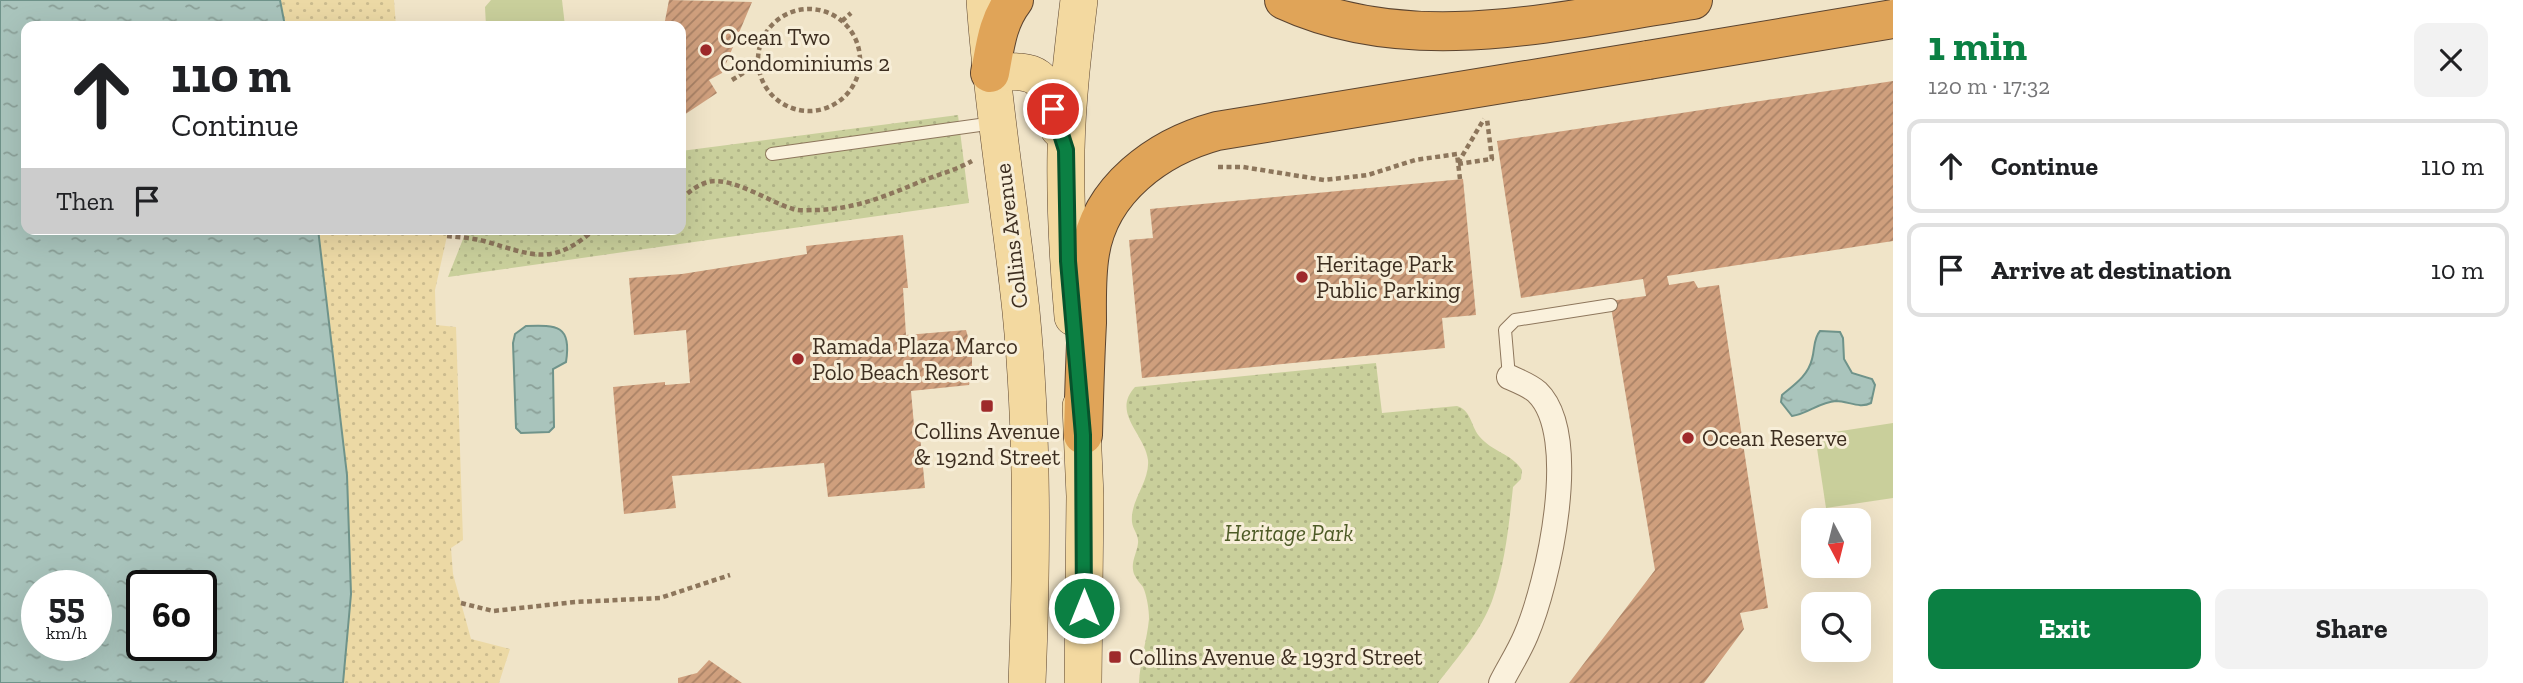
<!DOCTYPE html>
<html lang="en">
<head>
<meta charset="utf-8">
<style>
  body { margin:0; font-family:"Zilla Slab",serif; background:#f2f2f2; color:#202124; height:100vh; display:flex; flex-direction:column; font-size:26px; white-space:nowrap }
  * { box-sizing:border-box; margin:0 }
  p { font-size:23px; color:#757577 }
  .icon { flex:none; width:38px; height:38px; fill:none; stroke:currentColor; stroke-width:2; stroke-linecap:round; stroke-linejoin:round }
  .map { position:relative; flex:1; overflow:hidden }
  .drawer { display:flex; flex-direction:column; background:#fff; width:630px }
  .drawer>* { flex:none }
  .guide { position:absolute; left:21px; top:21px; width:665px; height:214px; border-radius:14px; box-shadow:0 7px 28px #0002; background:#fff; color:#202124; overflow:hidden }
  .needle { width:46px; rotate:173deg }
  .fabs { position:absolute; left:1801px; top:508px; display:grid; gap:14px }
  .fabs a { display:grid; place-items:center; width:70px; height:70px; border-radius:14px; background:#fff; box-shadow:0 7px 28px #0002; font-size:35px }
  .speed { position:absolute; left:21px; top:570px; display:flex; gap:14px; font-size:35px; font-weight:700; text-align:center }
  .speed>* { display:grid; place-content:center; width:91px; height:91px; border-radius:50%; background:#fff; box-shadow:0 7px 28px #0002; line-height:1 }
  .speed small { font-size:18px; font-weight:400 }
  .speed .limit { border:4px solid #111; border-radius:10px; background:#fff; color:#111 }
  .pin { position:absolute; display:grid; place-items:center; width:60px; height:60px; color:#fff; margin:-30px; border:4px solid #fff; border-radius:50%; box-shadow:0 2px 7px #0007 }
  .me { position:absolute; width:77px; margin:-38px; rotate:0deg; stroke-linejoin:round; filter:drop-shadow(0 0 5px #0008) }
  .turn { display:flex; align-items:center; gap:24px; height:147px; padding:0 35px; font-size:32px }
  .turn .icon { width:91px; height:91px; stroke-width:2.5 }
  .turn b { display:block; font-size:49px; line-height:60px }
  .then { display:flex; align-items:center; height:66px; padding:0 35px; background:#0003; gap:14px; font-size:26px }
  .round { display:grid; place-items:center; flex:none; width:74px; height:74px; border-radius:14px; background:#f2f2f2 }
  .head { display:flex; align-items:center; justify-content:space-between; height:119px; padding:0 35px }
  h1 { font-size:42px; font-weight:700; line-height:52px; color:#0b8043 }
  .cta { display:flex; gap:14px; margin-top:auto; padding:14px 35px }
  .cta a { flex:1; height:80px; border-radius:14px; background:#0b8043; color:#fff; font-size:28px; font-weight:700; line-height:80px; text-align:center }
  .cta a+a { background:#f2f2f2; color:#202124 }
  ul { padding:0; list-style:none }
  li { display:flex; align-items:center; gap:21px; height:94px; margin:0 14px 10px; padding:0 21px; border:4px solid #e0e0e0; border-radius:14px }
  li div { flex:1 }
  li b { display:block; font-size:26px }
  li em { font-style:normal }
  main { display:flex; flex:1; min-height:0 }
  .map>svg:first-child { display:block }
</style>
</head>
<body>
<main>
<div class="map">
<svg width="1893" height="683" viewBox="0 0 1893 683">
  <defs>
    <pattern id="green-dots" width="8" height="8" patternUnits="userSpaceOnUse" patternTransform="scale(1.75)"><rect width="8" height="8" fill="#c9cf9b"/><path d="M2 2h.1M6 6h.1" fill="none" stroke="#aeb285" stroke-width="1.8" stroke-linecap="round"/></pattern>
    <pattern id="sand-dots" width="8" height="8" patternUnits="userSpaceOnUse" patternTransform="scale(1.75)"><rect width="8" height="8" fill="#ecd9a5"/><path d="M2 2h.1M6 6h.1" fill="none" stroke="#cbbb8e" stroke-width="1.8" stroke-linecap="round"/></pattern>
    <pattern id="water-ripples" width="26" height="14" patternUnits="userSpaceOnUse" patternTransform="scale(1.75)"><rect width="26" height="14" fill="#a9c4bc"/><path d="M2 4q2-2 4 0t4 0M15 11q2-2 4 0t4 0" fill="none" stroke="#8ba098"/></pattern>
    <pattern id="building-hatch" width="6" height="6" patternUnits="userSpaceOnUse" patternTransform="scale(1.75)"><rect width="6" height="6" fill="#cf9f7d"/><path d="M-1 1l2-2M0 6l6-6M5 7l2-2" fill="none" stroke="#a98266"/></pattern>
  </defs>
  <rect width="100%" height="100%" fill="#f0e4c8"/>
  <g fill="url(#green-dots)">
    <path d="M958,115L969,203L448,277L467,229H681V151Z"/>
    <path d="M1376,363L1382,413L1457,406C1471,410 1471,426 1479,436C1492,452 1511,453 1522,470L1521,479L1513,487C1509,525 1505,565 1492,601C1481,631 1457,658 1438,683H1139C1140,661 1147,640 1149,619C1149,610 1147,596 1143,587C1140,583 1136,579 1134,574C1130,562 1137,554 1138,543C1139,535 1133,530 1132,522C1130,500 1150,482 1148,460C1145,434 1111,413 1135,387Z"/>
  </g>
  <g fill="url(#sand-dots)">
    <path d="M280,0H394L396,26H285Z"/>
    <path d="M318,229H445L447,236L435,290L436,325L456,327L463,540L451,548L453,574L471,639L510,649L499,683H343L351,594L347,475Z"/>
  </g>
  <g fill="#c9cf9b">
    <path d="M491,0H562L565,26H486L485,7Z"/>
    <path d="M1893,423V498L1826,508L1815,435Z"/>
  </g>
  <g fill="url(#water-ripples)" stroke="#6f938a" stroke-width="2" fill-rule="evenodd">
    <path d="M0,0H280L285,26H26V229H318L347,475L351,594L343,683H0ZM37,586H96V646H37ZM142,586H201V646H142Z"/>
    <path d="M526,326C557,325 572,325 566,362L553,369L554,427L549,432L521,433L516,428L513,343L515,334Z"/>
    <path d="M1820,331L1840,332L1843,338L1844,359L1852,373L1872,379L1875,385L1871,403C1860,409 1848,401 1836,401C1819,402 1808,414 1792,416L1781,402L1782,395C1794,385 1808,376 1812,359C1815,349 1813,339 1820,331Z"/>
  </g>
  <g fill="url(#building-hatch)">
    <path d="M669,0L752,2L722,73L709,80L717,93L681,117V26H664Z"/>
    <path d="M1893,81V241L1667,276L1669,285L1694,281L1698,288L1719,285L1768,608L1740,613L1744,629L1704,683H1569L1655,570L1610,301L1646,296L1643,279L1521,298L1497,141Z"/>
    <path d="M1463,179L1476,315L1442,318L1445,348L1142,378L1129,240L1153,238L1150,209Z"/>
    <path d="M903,235L908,288H903L906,335L966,330L972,351V372L969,385L911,391L915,437L920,436L925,488L828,497L824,463L672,476L676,508L624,514L613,387L665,382V385L690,383L686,330L634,335L629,278L682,274L807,254L806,246Z"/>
    <path d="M709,660L742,683H678V678L697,673Z"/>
  </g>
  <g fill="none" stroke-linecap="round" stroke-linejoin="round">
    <g stroke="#8d765c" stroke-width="14">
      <g id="service">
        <path d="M772,154L994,123"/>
        <path d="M1509,377L1505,330L1515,320L1611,305"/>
      </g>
    </g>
    <g stroke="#8d765c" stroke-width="26">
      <path id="minor" d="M1501,683C1509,667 1519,652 1526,635C1548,584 1582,435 1537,392C1529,385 1518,381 1509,377"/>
    </g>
    <g stroke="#5b4430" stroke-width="38">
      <g id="primary">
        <path d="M985,0C992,104 1010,207 1021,311C1033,435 1032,559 1027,683"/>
        <path d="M990,73C1048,67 1044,80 1059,129"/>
        <path d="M1073,317C1068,261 1065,206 1066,150C1067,100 1073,50 1079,0"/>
        <path d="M1081,406L1085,496L1083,683"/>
      </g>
    </g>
    <g stroke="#5b4430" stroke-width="40">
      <g id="motorway">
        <path d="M1284,0C1412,59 1560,20 1693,0"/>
        <path d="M990,73C995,47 997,22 1014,0"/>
        <path d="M1083,435C1084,397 1085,360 1087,323C1087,300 1086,276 1090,253C1100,189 1158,147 1217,131L1648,60"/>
      </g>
    </g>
    <g stroke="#8d765c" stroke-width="4.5" stroke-dasharray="5 3.5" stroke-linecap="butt">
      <circle cx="809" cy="60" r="51"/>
      <path d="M842,21L851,13"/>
      <path d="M732,80L758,64"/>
      <path d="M1458,163L1484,119"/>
      <path d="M1458,164L1492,159L1487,119"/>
      <path d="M1218,167H1243L1324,180L1368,175L1415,160L1457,154L1460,179"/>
      <path d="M681,199C689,192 697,185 708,182C732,176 769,202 793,209C800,211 808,210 814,210C851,210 884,197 917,183C936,175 954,171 972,161"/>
      <path d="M447,236C459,237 472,238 484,241C533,255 552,267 595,229"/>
      <path d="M461,603L493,611L575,602L660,598L730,575"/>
    </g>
    <use href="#service" stroke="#faf1dc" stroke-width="12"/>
    <use href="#minor" stroke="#faf1dc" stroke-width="24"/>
    <use href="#primary" stroke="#f3d9a0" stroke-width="37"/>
    <use href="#motorway" stroke="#e0a458" stroke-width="38"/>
    <g stroke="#5b4430" stroke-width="40" stroke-linecap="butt">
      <path id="motorway-bridge" d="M1648,60L1893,19"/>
    </g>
    <use href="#motorway-bridge" stroke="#e0a458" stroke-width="38"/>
  </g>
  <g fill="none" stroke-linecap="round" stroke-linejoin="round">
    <g stroke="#07532c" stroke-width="18">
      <path id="route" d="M1053,109L1066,150L1068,261L1083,435L1084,608"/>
    </g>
    <use href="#route" stroke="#0b8043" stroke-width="12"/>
  </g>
  <g fill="#9e2a2b" stroke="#f7eed8" stroke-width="2.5">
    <circle cx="706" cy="50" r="7"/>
    <circle cx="1302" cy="277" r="7"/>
    <circle cx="798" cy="359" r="7"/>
    <rect x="980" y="399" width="14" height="14" rx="3.5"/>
    <circle cx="1688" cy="438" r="7"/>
    <rect x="1108" y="650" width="14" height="14" rx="3.5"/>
  </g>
  <g text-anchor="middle" stroke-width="6" stroke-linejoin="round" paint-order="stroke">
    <g font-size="23" fill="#3d2e20" stroke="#f7eed8" text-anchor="start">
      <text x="720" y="45">Ocean Two<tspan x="720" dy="26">Condominiums 2</tspan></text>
      <text x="1316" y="272">Heritage Park<tspan x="1316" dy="26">Public Parking</tspan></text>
      <text x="812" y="354">Ramada Plaza Marco<tspan x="812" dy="26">Polo Beach Resort</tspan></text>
      <text x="987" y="439" text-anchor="middle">Collins Avenue<tspan x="987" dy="26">&amp; 192nd Street</tspan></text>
      <text x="1702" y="446">Ocean Reserve</text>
      <text x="1129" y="665">Collins Avenue &amp; 193rd Street</text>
    </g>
    <g font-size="23" fill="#3d2e20" stroke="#f7eed8">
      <text transform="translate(1011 236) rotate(-97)" y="8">Collins Avenue</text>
    </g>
    <g font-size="23" font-style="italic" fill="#4d5a26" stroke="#f7eed8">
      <text x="1289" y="541">Heritage Park</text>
    </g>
  </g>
</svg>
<div class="fabs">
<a><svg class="needle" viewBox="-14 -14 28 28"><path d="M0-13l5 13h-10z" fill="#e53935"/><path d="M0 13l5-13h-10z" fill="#757577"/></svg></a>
<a><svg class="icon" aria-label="search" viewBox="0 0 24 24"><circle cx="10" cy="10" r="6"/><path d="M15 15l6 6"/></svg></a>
</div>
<div class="speed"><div>55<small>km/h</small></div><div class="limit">60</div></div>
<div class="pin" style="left:1053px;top:109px;background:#d93025"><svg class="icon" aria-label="arrive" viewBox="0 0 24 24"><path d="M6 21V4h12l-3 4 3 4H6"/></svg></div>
<svg class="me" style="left:1084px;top:608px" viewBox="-20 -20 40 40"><circle r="17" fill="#0b8043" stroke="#fff" stroke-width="3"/><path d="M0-11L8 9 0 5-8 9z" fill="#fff"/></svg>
<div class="guide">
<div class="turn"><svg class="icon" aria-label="ahead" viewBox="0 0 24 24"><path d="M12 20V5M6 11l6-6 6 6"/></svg><div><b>110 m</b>Continue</div></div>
<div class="then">Then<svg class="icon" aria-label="arrive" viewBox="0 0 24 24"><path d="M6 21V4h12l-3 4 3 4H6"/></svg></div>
</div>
</div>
<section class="drawer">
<div class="head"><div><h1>1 min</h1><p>120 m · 17:32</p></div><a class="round"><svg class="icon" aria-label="close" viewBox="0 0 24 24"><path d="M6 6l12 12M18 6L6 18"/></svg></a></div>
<ul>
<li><svg class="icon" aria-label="ahead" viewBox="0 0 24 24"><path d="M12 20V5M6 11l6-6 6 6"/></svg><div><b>Continue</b></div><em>110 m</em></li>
<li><svg class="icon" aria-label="arrive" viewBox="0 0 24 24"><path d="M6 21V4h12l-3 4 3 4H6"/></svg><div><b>Arrive at destination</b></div><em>10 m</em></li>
</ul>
<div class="cta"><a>Exit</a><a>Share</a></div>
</section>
</main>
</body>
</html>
